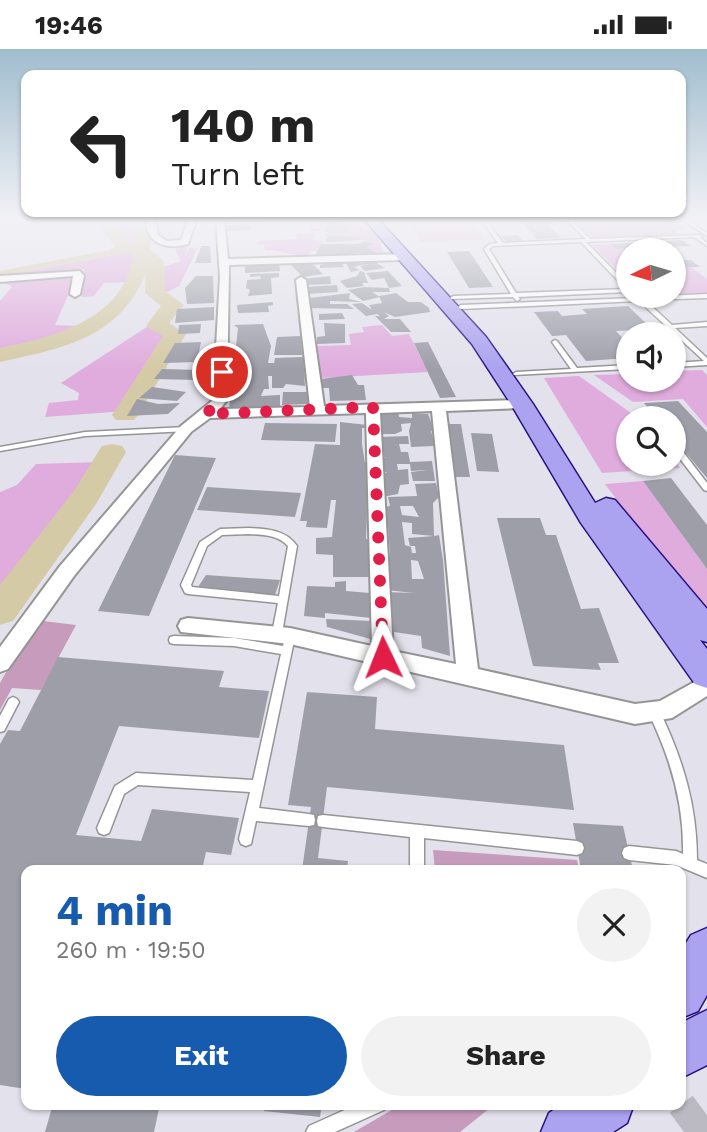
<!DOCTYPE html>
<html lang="en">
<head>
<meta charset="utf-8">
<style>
  body { margin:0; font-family:"Work Sans",sans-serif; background:#f2f2f2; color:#222; height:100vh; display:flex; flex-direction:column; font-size:26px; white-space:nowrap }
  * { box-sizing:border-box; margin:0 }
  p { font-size:23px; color:#767676 }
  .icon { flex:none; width:38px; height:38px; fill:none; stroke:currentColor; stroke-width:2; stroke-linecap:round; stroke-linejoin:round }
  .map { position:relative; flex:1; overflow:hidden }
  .drawer { position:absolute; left:21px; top:816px; width:665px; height:245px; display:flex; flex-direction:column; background:#fff; border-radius:14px; box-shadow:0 2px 5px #0004 }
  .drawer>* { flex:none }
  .guide { position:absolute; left:21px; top:21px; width:665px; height:147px; border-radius:14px; box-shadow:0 2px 5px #0004; background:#fff; color:#222; overflow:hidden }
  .needle { width:46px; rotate:265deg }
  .fabs { position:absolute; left:616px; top:189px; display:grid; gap:14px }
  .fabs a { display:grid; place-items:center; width:70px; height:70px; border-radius:50%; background:#fff; box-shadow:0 2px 5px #0004; font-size:35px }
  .pin { position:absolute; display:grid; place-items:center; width:60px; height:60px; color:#fff; margin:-30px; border:4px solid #fff; border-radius:50%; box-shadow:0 2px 7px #0007 }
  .me { position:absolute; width:77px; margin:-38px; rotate:358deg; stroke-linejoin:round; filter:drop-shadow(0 0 5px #0008) }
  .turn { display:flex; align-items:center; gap:24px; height:147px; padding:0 35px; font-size:32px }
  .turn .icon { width:91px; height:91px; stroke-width:2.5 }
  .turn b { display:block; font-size:49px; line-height:60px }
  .round { display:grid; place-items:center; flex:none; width:74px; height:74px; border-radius:37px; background:#f2f2f2 }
  .headline { display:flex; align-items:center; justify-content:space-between; height:119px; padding:0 35px }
  h1 { font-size:42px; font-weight:700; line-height:52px; color:#175bae }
  .cta { display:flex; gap:14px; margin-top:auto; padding:14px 35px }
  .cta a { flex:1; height:80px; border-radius:42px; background:#175bae; color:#fff; font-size:28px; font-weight:700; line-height:80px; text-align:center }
  .cta a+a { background:#f2f2f2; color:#222 }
  .status { display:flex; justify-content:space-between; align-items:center; height:49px; padding:0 35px; background:#fff; direction:ltr }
  .status svg { height:19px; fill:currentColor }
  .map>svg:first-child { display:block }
</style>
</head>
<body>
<div class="status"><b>19:46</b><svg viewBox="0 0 49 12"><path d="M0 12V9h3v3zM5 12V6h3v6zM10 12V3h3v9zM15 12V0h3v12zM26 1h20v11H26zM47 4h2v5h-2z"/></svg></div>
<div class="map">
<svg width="707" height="1083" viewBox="0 0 707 1083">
  <rect width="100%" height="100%" fill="#e3e1eb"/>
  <g fill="#e0acdd">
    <path d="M111,169H138L134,177L139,196L129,233L104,234L94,247L82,248L84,220L0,227L124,204Z"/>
    <path d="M274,169H329L324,182H309L310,177L270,175Z"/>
    <path d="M334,169H367L384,203L376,204L367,198L374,195L358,188L325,186V183H346L349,179L334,172Z"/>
    <path d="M571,169H669L686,180L676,182V186L594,189Z"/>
    <path d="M297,184H315L312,191L323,192V195H319L317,202L309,201L310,207C295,208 283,201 265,201L264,196L256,195L258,192L296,190Z"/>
    <path d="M609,195C621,205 635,196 648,201H628V232L592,196Z"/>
    <path d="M188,197L184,212L189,198L198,199L179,237L161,246L158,243L160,219L181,212L175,200Z"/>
    <path d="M675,218H691L707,230V245L674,247Z"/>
    <path d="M65,224L76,228L55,276L78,277L54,289L0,304V252L12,238L0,230Z"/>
    <path d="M156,272L155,278L171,286L125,362L45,368L49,354L78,351L79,344L61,334Z"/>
    <path d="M382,276L392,287L409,285L428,323L304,330L301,291L314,290L318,297L351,296L349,285L364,283L362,278Z"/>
    <path d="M702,321L707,326V378L683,350L633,353L594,326L628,325V331H674V322Z"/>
    <path d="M579,327L638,369H628V415H674V410L680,419L602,424L544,329Z"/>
    <path d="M101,413L0,548V443L17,436L36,415Z"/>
    <path d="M643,432L707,520V560L668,519L605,435Z"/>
  </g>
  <g fill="#c69bbb">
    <path d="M35,571L76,576L41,641L12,639L0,661V634Z"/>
    <path d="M433,801L577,811L579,821H435Z"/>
    <path d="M402,1055H495L460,1083H354Z"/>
  </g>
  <path fill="#f1c2d3" d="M404,169H469L485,190L421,193Z"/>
  <path fill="#d4caa6" d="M92,169L112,170L134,196L124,204L0,227V222L109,201L115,197Z"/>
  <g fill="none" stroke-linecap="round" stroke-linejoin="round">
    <g fill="#d4caa6" fill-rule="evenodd">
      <path d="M135,169H151L150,200L164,212L165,242L184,256L169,274L186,285L138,366L134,371H116L112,366L163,287L146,277L161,257L145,244L146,224C119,290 63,299 0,313V299C54,288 124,271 133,206L115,199L124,194L133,196Z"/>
      <path d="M112,395L122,397L126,403L96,455L13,572L0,576V536L74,442L102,397Z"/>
    </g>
  </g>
  <g fill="#9e9ea9" fill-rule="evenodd">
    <path d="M233,169H259L258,173H231Z"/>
    <path d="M325,169H334L349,180L346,183H325Z"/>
    <path d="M517,169L552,172L555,175H548L561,189L537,190Z"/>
    <path d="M251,175V181L226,182V176Z"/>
    <path d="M324,186L358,188L362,191L327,193L325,191L328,188Z"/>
    <path d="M518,186L523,193L507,194L502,187Z"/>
    <path d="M682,191L690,197L617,200L609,195Z"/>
    <path d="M365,192L374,195L367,198L376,204L316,206L320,195H358Z"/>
    <path d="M201,197H210L211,214H195Z"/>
    <path d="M469,202L493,238L469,239L447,203Z"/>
    <path d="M372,208L378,215L385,219L365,222L360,217L371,215L362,216L357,210Z"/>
    <path d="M353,209L362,216L354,218L360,221L351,223L346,214L342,216L344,218L320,219V216H323L319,211Z"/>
    <path d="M308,210L323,225L303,228L290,215H279L280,222L245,224V214Z"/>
    <path d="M674,211H691L700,218H674Z"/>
    <path d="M360,222L364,223L368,234H362L364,237L347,239L340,232L357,227Z"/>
    <path d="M388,222L402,237L389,239L384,229L372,231L366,224Z"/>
    <path d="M279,224V228L271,229L272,245L248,247L250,241L246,239L247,231L261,230L260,227L250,228V225Z"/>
    <path d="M196,227H213L214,254L187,255L185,239Z"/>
    <path d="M330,227L331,235L304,236L303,230Z"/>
    <path d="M337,236L338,243L306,245L305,238Z"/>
    <path d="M364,238L389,239L390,243H372L380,248L363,252L348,241Z"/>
    <path d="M350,244L349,250L362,253L330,252V255H347L354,260L311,259L309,249Z"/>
    <path d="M396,244L408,253H421L429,259L430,263L395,268L384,263L389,267L384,270H400L411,283H391L375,267H380L377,265L366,267L352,255L362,254L372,261L369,256L382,254L379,247Z"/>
    <path d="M273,253V256L268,257L269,263L238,264L237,256Z"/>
    <path d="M628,257L652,280L616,282L628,295V309L586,312L566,286L552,287L534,263L558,262L562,267L587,265L582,260Z"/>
    <path d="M214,258V271L175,274L177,260Z"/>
    <path d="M342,264L345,270L319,271V265Z"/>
    <path d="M324,274L345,275V294L317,295V288L325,287Z"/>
    <path d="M201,275L200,284L178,285L179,276Z"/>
    <path d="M263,275L271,297L268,314H274L275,309L303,308L305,337L286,335L283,339H272V327H268L269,340H264L261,347L280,346V358H229L230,352L227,351L230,349L229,340H232L229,337L234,330L235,312H239L236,297L238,279L234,276Z"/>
    <path d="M301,287L302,306H274L277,288Z"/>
    <path d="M201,293L197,313L163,314L175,294Z"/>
    <path d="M428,293L456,348L440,349L414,294Z"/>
    <path d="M162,320L200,321L197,331L154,330Z"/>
    <path d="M352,326L358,336H364L366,351L330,352L329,339H321V330Z"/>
    <path d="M152,338L186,343L177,352L139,349Z"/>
    <path d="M283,343H307L308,355L282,356Z"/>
    <path d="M137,350L158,355L180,354L168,365L127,367Z"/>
    <path d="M678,352L707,383V429L674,390V369H656L644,354Z"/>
    <path d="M376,361H398L399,368L412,369V364L428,365L434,381L431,382L435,397L411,398L409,382L411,374L401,375L402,382L395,385H379Z"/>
    <path d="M340,373L368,376V379H362V395L365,414H369L366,490L375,491L373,528H333V506L316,505V489L332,488L336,451H331L327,479L306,478L307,472H300L315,395L340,396Z"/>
    <path d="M265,374L337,375L335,393L261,391Z"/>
    <path d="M445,375H461L470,428H451Z"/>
    <path d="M471,384L492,385L499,423L477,422Z"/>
    <path d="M408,387L409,395H399L401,403H408L410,413L432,412L435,432H413L411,423L427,421L411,422L410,415H397L398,421L408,420L409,435L400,436L398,445L382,448L381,426L387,423H382L381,409H386L381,407L379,388Z"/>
    <path d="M175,406L216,409L149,567L98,562Z"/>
    <path d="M671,429L707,476V520L643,432Z"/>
    <path d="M436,434L439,448L433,454L434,487L439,486L443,511L450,607L422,599L421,587L387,582L384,543L414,544L386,541L382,507L390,508L389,490L388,479L384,480L382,458L390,457L388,448L417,447L415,435ZM400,457H413L419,468L402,466ZM402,473L412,474V485L434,487L408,489L410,497H415L416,504H412L411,498L405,496ZM411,511L418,512L424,530H412Z"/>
    <path d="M207,438L301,444L295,468L197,461Z"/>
    <path d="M497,469H540L546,486H556L581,560L599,559L619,614H598L601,621L533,617Z"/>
    <path d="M206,526L280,531L275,546L198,538Z"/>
    <path d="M346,532V542L370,544L371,569L325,564V569L304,567L307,537L335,538V533Z"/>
    <path d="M326,570L372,572L374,591L327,578Z"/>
    <path d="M58,608L224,622L219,638L269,642L259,689L119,677L76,786L141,792L152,760L239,769L231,806L206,803L202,821H26V1040L0,1036V695L8,681L20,682Z"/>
    <path d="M307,643L377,648L375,680L564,696L574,761L327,738L318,809L348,812L347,821H302L311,758L288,756Z"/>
    <path d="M573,774L623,777L633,821H581Z"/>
    <path d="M53,1055H160L154,1083H45Z"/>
    <path d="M265,1055H322L320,1068L264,1062Z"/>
  </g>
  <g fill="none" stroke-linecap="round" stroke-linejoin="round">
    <path stroke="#bbb9c1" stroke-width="48" stroke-dasharray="48 24" stroke-linecap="butt" d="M684,1083L707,1066"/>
    <g stroke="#959595" stroke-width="3">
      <g id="service">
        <path d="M480,169H484L503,194L586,190L564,169H568L591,190L700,186L702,187L700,188L707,194V197L694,188L586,193L628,236V243L518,248L520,250L517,252L513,248L451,250L450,249L453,247L511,245L484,200L490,195L498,194ZM581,193L626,240L516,244L489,200L493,197Z"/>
        <path d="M680,169H685L707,184V187Z"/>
        <path d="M707,245V249L645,251L672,276L707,273V277L675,279L707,309V316L674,318V314L704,312L639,252L461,260L458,258L461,256L636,249L634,247L642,248Z"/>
        <path d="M555,291L557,292L577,319L628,316V320L514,326L513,325L516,323L571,320L552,293Z"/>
        <path d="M649,366H655L656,369H649Z"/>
        <path d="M186,378H189V382L85,387L0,402V398L85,383Z"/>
        <path d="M674,395H677L707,434V442L704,441L674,402Z"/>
        <path d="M249,479C268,480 286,481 297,497L282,584L281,587H273L272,584L278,554L188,545L185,544L181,536L200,493L220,480ZM249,485C264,486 278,486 288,497L279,547L192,538L191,536L207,497L222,486Z"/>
        <path d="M290,583L294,584L295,587L259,759L309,765L314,766L315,771L314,776L309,777L256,772L251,795L246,797L241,795L239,790L250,743L138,736L124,745L109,784L104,786L99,784L97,779L115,737L136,724L253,731L281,605L234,597L174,595L170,594L169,591L170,588L174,587L234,589L283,597L286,584Z"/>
        <path d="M13,648L17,650L19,653L4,682L0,683V667L9,650Z"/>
        <path d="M655,660L659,661C683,710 697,757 697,811L707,815V829L676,816L629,811L624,809L622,804L624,799L629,797L676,802L683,805C684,755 671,710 649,665L651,661Z"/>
        <path d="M323,766L577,792L582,794L584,799L582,804L577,806L424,789V821H410V788L323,778L318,777L317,772L318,767Z"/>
        <path d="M358,1055H386L384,1061L335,1083H306L309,1077Z"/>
      </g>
    </g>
    <g stroke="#959595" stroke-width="4">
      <g id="minor">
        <path d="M147,169H155L158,186L167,192L181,191L189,169H197L188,195C167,201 144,195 147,169Z"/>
        <path d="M216,169H224L228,210L403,205L408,208L403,211L229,216L227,351L220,360L310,358L296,231L301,228L306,231L324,357L522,351L529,355L522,359L446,362L478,620L635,655L660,652L707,626V647L672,669L635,675L290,595L181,583L178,577L181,571L188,569L290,579L372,597L366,364L210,369L191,383L74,527L8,620L0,623V598L60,517L181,377L213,351L220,228ZM432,362L456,615L393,602L380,364Z"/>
        <path d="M80,222L84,227L80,245L75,248L70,245L73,227L0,233V227Z"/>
      </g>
    </g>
    <g stroke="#291180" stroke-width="3">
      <g id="primary">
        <path d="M363,169H377L486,288L533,355L595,454L606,449L615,451L707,560V593L700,591L707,600V639L695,635L581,474L511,355L472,295Z"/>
        <path d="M707,879V946L698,962L681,969V902L691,886Z"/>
        <path d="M707,961V1016L681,1029V974Z"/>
        <path d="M562,1055H634L627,1074L613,1083H541L549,1064Z"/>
      </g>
    </g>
    <use href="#service" fill="#fff" fill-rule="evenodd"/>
    <use href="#minor" fill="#fff" fill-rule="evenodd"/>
    <use href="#primary" fill="#aba2f0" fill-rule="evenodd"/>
  </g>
  <linearGradient id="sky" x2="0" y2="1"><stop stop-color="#a0bdce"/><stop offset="0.53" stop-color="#f2f2f6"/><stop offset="1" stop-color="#f2f2f6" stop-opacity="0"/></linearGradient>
  <rect width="707" height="321" fill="url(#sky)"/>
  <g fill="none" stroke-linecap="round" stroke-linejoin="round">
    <path stroke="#e11d48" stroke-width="12" stroke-dasharray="0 21.6" d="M222,323L220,351L206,365L373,358L383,608"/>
  </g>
</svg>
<div class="fabs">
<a><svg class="needle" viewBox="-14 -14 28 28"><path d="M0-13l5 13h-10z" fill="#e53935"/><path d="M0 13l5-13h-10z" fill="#767676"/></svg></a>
<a><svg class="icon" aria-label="sound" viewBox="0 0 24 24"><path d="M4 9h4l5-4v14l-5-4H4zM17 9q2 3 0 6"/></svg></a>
<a><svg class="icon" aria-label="search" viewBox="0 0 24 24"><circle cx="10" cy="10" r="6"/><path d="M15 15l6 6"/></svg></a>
</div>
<div class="pin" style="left:222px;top:323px;background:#d93025"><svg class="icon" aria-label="arrive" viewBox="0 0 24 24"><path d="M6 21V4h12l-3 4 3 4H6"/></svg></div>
<svg class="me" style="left:383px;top:608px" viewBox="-20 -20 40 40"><path d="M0-17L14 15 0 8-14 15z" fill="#e11d48" stroke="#fff" stroke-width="4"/></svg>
<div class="guide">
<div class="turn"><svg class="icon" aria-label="left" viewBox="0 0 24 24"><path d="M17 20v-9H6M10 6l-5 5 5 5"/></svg><div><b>140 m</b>Turn left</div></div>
</div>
<section class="drawer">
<div class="headline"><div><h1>4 min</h1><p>260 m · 19:50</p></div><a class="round"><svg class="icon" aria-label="close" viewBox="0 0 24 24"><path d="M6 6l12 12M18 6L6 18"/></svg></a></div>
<div class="cta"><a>Exit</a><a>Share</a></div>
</section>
</div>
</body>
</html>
